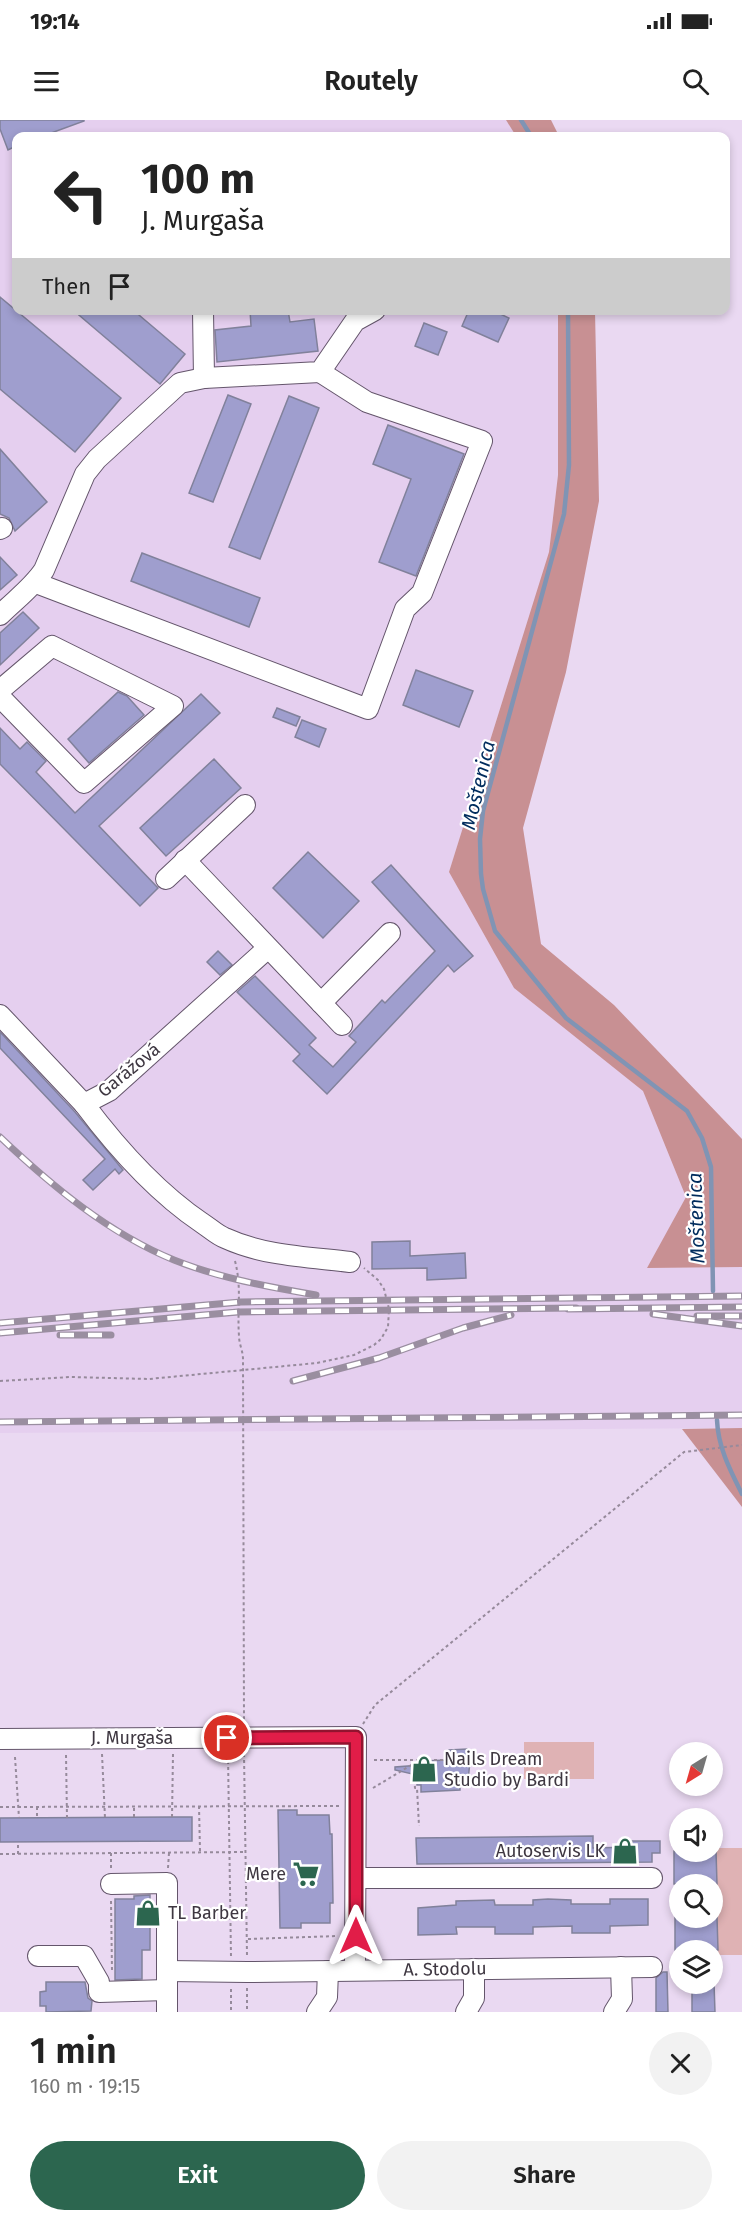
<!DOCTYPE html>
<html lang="en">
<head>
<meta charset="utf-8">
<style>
  body { margin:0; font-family:"Fira Sans",sans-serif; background:#f2f2f2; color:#222; height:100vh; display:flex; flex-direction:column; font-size:22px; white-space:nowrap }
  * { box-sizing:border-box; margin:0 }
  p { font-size:20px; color:#767676 }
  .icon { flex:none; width:33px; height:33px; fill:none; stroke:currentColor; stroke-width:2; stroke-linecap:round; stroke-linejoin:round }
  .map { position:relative; height:1892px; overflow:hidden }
  .panel { display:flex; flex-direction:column; background:#fff; flex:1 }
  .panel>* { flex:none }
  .hud { position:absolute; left:12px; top:12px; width:718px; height:183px; border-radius:12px; box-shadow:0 3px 9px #0003; background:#fff; color:#222; overflow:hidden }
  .needle { width:39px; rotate:217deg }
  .controls { position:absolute; left:669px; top:1622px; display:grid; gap:12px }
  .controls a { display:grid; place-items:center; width:54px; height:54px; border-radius:50%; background:#fff; box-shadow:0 3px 9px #0003; font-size:30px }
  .pin { position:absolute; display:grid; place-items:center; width:51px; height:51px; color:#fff; margin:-26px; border:3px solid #fff; border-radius:50%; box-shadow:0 2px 6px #0007 }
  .me { position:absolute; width:66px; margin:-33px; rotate:0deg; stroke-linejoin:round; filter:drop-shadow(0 0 4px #0008) }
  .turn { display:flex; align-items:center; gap:21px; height:126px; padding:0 30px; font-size:27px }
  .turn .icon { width:78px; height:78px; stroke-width:2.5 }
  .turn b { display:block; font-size:42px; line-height:51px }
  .then { display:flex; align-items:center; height:57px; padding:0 30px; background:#0003; gap:12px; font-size:22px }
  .round { display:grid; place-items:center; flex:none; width:63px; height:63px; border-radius:32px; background:#f2f2f2 }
  .headline { display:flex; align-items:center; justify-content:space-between; height:102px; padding:0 30px }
  h1 { font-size:36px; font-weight:600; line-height:45px }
  .button { display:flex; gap:12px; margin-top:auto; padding:12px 30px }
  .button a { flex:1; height:69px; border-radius:36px; background:#2c664f; color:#fff; font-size:24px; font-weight:600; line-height:69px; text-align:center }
  .button a+a { background:#f2f2f2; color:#222 }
  .status { display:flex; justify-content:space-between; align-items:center; height:42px; padding:0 30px; background:#fff; direction:ltr }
  .status svg { height:16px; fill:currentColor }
  header { display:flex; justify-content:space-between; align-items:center; height:78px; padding:0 30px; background:#fff; font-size:27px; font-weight:600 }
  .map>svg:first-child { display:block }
</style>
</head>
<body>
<div class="status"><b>19:14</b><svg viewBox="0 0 49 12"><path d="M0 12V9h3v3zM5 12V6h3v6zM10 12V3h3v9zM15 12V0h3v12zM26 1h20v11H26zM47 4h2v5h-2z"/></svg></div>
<header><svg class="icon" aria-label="menu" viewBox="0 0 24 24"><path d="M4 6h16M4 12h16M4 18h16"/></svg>Routely<svg class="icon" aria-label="search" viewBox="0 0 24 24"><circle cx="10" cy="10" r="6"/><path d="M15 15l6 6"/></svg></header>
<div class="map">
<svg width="742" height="1892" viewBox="0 0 742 1892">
  <rect width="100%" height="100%" fill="#ead9f2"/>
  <path fill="#e5cfef" d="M0,0H506L516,16H16V190L558,191V355L549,432L449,752L514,868L643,971L686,1077L648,1148L742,1147V1308L0,1313Z"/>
  <g fill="#dfb2b4">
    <rect x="524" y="1622" width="70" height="37"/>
    <path d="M716,1728H742V1835H718Z"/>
  </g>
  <g fill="#c89093">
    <path d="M506,0H551L559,16H516Z"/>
    <path d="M558,191H595L599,381L566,552L523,708L541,824L614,885L742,1019V1147L647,1148L686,1077L643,971L514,868L449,752L549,432L558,355Z"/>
    <path d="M742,1308V1387L682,1309Z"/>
  </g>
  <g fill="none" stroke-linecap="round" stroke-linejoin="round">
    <g stroke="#8094b4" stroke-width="4.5">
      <path d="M521,0L531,16"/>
      <path d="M568,190L569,345L564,394L483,691L480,719L481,754L483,769L495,811L566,898L687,991L702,1018L711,1047L713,1171"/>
      <path d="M717,1300C718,1327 730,1350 742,1374"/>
    </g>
  </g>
  <g fill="#9f9ece" stroke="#81819b" stroke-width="1.5">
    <path d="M0,0H84V1L43,16H16V26L8,30L0,9Z"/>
    <path d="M0,177L121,278L75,332L0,269Z"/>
    <path d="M73,190H133L185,234L160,264Z"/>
    <path d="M250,190H288L290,202L314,199L318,231L217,242L215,210L251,206Z"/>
    <path d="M469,190H492L509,198L498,222L462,206Z"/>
    <path d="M424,203L447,212L438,235L415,226Z"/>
    <path d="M228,275L251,284L213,382L189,373Z"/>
    <path d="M289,276L319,288L260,439L229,427Z"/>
    <path d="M388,305L464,334L416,456L379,442L411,359L373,344Z"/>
    <path d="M0,329L47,382L15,411L9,398L0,394Z"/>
    <path d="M142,433L260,478L249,507L131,461Z"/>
    <path d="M0,437L17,455L0,470Z"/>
    <path d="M23,492L39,508L0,545V513Z"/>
    <path d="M416,550L473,571L459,607L403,585Z"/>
    <path d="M118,572L127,576L144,595L89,643L68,619Z"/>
    <path d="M201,574L220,593L99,706L158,768L140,786L0,644V608L20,629L27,622L46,641L36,652L75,693Z"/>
    <path d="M277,588L300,597L296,606L273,597Z"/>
    <path d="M302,600L326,609L319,627L295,617Z"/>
    <path d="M214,639L241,668L166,736L140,708Z"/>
    <path d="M308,732L359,781L323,818L273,768Z"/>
    <path d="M391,745L473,836L454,852L448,845L327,974L293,941L300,934L237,872L255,856L316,918L309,925L333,947L356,922L349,916L382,880L385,883L435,831L372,762Z"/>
    <path d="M218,831L232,845L220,855L207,842Z"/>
    <path d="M0,912L75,992L123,1050L119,1054L115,1049L93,1070L83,1060L105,1039L0,928Z"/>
    <path d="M410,1121V1136L465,1133L466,1158L427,1160V1148L372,1149V1122Z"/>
    <path d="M467,1629L468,1640L470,1641L468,1661H460V1670L421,1672V1665H417V1655L395,1650V1647L421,1645V1641L448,1640L449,1630Z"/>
    <path d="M278,1690H297V1695H329L330,1714H332L333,1783H330V1803H301V1808H280Z"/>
    <path d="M172,1697H192V1721L0,1722V1698Z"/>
    <path d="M593,1716V1728L632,1727V1721H660V1733H652V1742L417,1744L416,1718Z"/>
    <path d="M674,1731H716L717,1764H674Z"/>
    <path d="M150,1775V1830H142V1859L115,1860V1779H134V1776Z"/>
    <path d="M548,1779L571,1780V1784H610V1779H648V1805L610,1806V1813H572V1806L533,1807V1814H495V1807H456L457,1814L418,1815V1788L456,1785V1781L494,1780L495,1785H533V1780Z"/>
    <path d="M675,1797H717L718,1830H675Z"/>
    <path d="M663,1852H667L668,1892H656V1858Z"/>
    <path d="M46,1862H85L88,1878L92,1881L91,1891L46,1892V1886H40V1872L46,1871Z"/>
    <path d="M692,1863H714L715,1892H692Z"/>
  </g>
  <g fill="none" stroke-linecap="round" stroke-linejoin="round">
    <g stroke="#64556b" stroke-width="22">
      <g id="minor">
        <path d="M203,190L204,258"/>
        <path d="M0,409L2,408"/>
        <path d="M36,463L368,589L405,489L422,473L482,321L367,282L320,252"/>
        <path d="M0,495C15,480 33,467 44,450L85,354L97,339L180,263L204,258L320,252L355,201L375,190"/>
        <path d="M0,570L52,526L173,586L84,663L0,577"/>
        <path d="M185,740L342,905"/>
        <path d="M166,759L245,685"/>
        <path d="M321,883L390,813"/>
        <path d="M0,895L84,984L109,971L268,828"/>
        <path d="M84,984C117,1028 156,1072 202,1103C210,1108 217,1115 225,1118C264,1136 309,1137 350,1142"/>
        <path d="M0,1619L356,1617L355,1850"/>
        <path d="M356,1758H652"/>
        <path d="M111,1764L167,1763V1892"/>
        <path d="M38,1836H84L99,1862V1872L167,1870"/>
        <path d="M167,1851L247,1852L652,1847"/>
        <path d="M317,1892L327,1877L328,1851"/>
        <path d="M466,1892L474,1878V1849"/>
        <path d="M614,1892L622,1879L621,1847"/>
      </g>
    </g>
    <g stroke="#968a9b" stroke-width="2" stroke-dasharray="3 3" stroke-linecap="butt">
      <path d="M235,1141C242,1168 237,1189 239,1216C239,1224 243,1231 243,1239L244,1601"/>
      <path d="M0,1261L71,1257L149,1259L317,1243L354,1235L374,1225L381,1219L388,1207L389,1189L384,1169L378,1160L364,1148"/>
      <path d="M363,1604L375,1585L684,1332L742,1325"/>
      <path d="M102,1634L105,1698"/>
      <path d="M244,1634L247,1835"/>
      <path d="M66,1635L67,1698"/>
      <path d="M228,1635L231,1837"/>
      <path d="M15,1637L19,1698"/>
      <path d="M374,1640H448"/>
      <path d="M413,1642L415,1668H417L419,1706"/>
      <path d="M373,1668L413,1644H421"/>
      <path d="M199,1686L200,1731"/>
      <path d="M0,1687L339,1686"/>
      <path d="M37,1687V1698"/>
      <path d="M134,1697V1686"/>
      <path d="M172,1697L173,1634"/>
      <path d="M111,1733V1748"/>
      <path d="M0,1734L245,1732"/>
      <path d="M18,1734V1722"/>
      <path d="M168,1748L169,1733"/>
      <path d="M111,1781L112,1850"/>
      <path d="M248,1819L338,1816"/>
      <path d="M247,1868V1892"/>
      <path d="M231,1869V1892"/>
    </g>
    <use href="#minor" stroke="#fff" stroke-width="20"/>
    <g stroke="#9a8ea0" stroke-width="7">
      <g id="rail">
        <path d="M0,1017C52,1066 108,1113 174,1140C219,1158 269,1167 316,1175"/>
        <path d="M568,1189L742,1187"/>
        <path d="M653,1194L742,1206"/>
        <path d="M697,1196H742"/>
        <path d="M0,1203L241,1182L742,1176"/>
        <path d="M0,1213L238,1192L576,1188"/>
        <path d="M60,1215H111"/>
        <path d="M293,1261L379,1238L463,1208L511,1195"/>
        <path d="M0,1302L742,1295"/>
      </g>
    </g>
    <use href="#rail" stroke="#fff" stroke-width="4.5" stroke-dasharray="14" stroke-linecap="butt"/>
  </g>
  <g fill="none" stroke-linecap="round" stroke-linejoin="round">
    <g stroke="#92132f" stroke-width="15">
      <path id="route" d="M227,1618L356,1617V1816"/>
    </g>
    <use href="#route" stroke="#e11d48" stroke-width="10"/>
  </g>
  <defs>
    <g id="shop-bare" transform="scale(2.07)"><path d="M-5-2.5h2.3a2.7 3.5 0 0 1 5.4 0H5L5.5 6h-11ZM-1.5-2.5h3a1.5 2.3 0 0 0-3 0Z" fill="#2c664f" stroke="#fff" stroke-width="2.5" paint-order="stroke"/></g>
    <g id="supermarket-bare" transform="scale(2.07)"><path d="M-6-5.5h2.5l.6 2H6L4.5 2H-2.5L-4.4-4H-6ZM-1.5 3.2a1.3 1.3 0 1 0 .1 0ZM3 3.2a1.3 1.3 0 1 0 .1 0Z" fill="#2c664f" stroke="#fff" stroke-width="2.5" paint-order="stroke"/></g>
  </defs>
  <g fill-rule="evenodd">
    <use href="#shop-bare" x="424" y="1649"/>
    <use href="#shop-bare" x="625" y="1731"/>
    <use href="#supermarket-bare" x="306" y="1754"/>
    <use href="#shop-bare" x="148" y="1793"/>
  </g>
  <g text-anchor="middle" stroke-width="4.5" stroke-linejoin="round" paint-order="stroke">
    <g font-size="18" fill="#3e3741" stroke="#fff">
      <text transform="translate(129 950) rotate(-39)" y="6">Garážová</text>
      <text x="132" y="1624">J. Murgaša</text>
      <text transform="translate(445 1849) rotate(-1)" y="6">A. Stodolu</text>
    </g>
    <g font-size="18" fill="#3e3741" stroke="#fff" text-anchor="start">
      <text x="444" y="1645">Nails Dream<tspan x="444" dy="21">Studio by Bardi</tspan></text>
      <text x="605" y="1737" text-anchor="end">Autoservis LK</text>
      <text x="286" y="1760" text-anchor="end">Mere</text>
      <text x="168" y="1799">TL Barber</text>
    </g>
    <g font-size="20" font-style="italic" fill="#002c5d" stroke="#fff">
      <text transform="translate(478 665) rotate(-77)" y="7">Moštenica</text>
      <text transform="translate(696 1098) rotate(-92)" y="7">Moštenica</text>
    </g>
  </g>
</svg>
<div class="controls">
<a><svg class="needle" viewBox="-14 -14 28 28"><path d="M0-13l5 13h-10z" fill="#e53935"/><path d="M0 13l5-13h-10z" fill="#767676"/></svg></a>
<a><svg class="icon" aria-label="sound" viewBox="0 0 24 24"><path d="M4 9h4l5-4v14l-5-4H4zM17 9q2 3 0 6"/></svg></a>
<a><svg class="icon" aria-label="search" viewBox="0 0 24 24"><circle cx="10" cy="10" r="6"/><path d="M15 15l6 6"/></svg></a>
<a><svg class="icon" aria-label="layers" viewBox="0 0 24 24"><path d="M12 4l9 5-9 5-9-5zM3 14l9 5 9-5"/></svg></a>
</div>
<div class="pin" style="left:227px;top:1618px;background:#d93025"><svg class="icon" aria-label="arrive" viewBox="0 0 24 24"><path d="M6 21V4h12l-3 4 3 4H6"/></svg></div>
<svg class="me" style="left:356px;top:1816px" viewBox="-20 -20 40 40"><path d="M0-17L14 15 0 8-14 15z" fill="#e11d48" stroke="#fff" stroke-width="4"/></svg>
<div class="hud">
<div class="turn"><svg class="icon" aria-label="left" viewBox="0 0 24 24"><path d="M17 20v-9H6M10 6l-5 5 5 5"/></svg><div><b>100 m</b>J. Murgaša</div></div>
<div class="then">Then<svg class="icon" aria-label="arrive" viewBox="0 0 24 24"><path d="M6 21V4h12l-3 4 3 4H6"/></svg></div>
</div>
</div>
<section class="panel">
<div class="headline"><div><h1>1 min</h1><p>160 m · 19:15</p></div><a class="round"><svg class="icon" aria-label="close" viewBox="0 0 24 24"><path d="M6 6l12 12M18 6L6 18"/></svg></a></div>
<div class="button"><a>Exit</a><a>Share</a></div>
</section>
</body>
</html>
